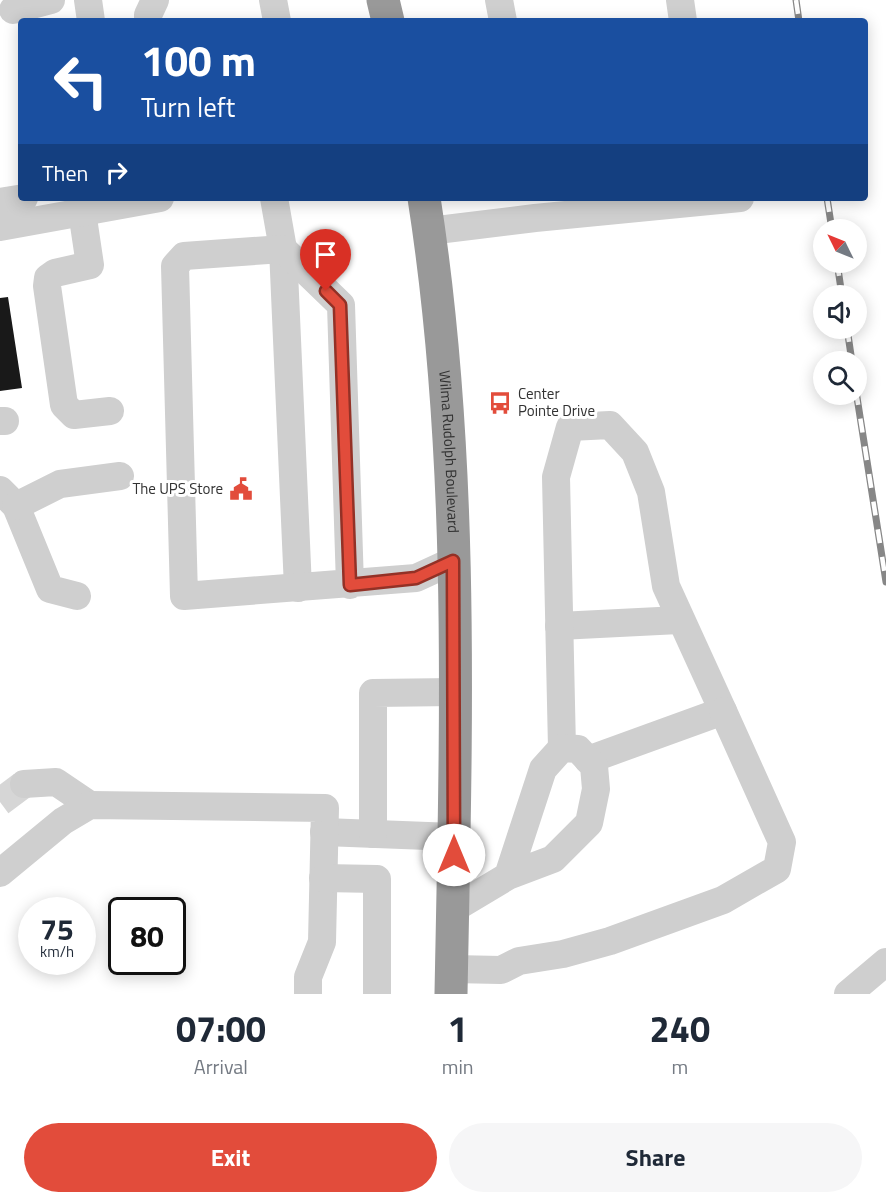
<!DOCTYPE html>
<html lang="en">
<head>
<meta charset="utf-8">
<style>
  body { margin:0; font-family:"Titillium Web",sans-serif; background:#f6f6f7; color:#1f2937; height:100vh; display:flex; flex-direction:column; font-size:22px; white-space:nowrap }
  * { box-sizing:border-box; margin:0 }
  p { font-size:20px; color:#747a83 }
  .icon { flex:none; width:33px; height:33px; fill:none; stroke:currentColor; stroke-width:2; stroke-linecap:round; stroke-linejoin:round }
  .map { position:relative; height:994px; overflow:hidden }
  .sheet { display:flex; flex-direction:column; background:#fff; flex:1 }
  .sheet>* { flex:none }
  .guide { position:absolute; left:18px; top:18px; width:850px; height:183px; border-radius:6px; box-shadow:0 3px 15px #0003; background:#1a4fa0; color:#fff; overflow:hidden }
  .needle { width:39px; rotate:313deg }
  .controls { position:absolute; left:813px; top:219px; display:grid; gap:12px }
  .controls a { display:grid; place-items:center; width:54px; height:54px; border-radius:50%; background:#fff; box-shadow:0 3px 15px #0003; font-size:30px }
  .speed { position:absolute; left:18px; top:897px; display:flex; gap:12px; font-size:30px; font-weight:700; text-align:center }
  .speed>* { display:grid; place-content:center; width:78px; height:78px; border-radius:50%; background:#fff; box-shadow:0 3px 15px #0003; line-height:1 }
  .speed small { font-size:15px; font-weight:400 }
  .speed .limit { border:3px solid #111; border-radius:9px; background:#fff; color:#111 }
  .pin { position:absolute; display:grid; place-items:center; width:51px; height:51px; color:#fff; margin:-62px -26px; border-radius:50% 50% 50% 0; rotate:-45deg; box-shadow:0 0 6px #0007 }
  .pin .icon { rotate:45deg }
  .me { position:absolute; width:66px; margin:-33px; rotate:0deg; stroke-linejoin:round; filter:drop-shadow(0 0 4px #0008) }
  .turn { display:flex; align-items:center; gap:21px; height:126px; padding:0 24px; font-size:27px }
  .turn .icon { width:78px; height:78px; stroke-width:2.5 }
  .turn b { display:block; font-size:42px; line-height:51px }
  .then { display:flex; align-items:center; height:57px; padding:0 24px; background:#0003; gap:12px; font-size:22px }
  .eta { display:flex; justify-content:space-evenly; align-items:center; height:102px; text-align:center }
  .eta b { font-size:36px; font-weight:700; line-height:42px }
  .button { display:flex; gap:12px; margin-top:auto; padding:12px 24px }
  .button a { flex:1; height:69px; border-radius:36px; background:#e24c3b; color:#fff; font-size:24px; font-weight:700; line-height:69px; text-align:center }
  .button a+a { background:#f6f6f7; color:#1f2937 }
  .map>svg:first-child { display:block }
</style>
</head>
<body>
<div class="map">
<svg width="886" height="994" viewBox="0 0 886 994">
  <rect width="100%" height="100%" fill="#fff"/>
  <path fill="#191919" d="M8,297L22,388L0,391V298Z"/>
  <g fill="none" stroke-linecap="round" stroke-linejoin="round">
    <path stroke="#d6d6d6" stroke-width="28" stroke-dasharray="28 14" stroke-linecap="butt" d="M0,802L24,784"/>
    <g stroke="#cfcfcf" stroke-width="28">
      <path d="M88,0L91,21"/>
      <path d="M273,0L277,21"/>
      <path d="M499,0L503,21"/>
      <path d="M680,0L683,21"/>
      <path d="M13,10L51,0"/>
      <path d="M148,21V15L155,0"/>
      <path d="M80,198L90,265L55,273L48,278L47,286L64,405L74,415L110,411"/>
      <path d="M274,198L283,249L298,588"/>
      <path d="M0,202L24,198"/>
      <path d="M0,227L160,198"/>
      <path d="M429,231L535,218L740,198"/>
      <path d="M0,421H5"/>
      <path d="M0,490L16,506L50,589L77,596"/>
      <path d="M16,506L60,484L120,476"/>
      <path d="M350,585L341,305L283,249L184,256L175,266L184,596L416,578L453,561"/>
      <path d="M559,626L679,620"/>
      <path d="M562,748L556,477L570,427L610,425L635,452L651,492L666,586L723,711L588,760"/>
      <path d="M24,784L56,782L90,805"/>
      <path d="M324,832L454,837"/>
      <path d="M373,834V693L454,692"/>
      <path d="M0,873L63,821L90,805L325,808L322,942L308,977V994"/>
      <path d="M323,878L377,879V994"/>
      <path d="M453,909L508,876L543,769L562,748L578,749L594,766L596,789L589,823L553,859L508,876"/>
      <path d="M452,969L501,970L519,961L563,954L610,941L723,900L777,869L782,842L723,711"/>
      <path d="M848,994L886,962"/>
    </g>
    <g stroke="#999" stroke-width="33">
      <path d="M383,0L388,21"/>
      <path id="s1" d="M424,198C465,460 456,729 451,994"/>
    </g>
    <g stroke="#878787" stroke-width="7">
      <g id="rail">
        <path d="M796,0L799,21"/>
        <path d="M827,198L832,230"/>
        <path d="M837,262L842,296"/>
        <path d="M847,328L852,362"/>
        <path d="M856,391L886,582"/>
      </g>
    </g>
    <use href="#rail" stroke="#fff" stroke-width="4.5" stroke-dasharray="14" stroke-linecap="butt"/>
  </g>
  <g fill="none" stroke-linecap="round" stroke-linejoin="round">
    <g stroke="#933126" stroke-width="15">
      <path id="route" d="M326,291L340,305L350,585L416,578L453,561L454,855"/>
    </g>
    <use href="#route" stroke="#e24c3b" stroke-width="10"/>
  </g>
  <defs>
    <g id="bus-bare" transform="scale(1.8)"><path d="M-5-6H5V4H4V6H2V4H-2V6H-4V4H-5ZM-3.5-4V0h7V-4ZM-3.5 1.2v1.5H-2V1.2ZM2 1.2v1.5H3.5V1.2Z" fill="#e24c3b" stroke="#fff" stroke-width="2.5" paint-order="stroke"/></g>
    <g id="civic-bare" transform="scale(1.8)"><path d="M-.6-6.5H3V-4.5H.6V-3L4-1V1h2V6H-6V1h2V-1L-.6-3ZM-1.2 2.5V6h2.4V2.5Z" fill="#e24c3b" stroke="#fff" stroke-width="2.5" paint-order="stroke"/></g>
  </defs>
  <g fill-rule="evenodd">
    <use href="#bus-bare" x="500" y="403"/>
    <use href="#civic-bare" x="241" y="489"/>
  </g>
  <g text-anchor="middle" stroke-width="6" stroke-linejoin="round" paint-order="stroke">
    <g font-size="15" fill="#323232" stroke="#fff" text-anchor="start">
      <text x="518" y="399">Center<tspan x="518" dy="17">Pointe Drive</tspan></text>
      <text x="223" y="494" text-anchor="end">The UPS Store</text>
    </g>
    <g font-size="15" fill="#323232" stroke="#fff">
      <text dy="5" stroke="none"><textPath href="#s1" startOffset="255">Wilma Rudolph Boulevard</textPath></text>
    </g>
  </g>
</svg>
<div class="controls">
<a><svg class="needle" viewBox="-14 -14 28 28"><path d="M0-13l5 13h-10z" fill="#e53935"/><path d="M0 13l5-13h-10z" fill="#747a83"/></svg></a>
<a><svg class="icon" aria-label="sound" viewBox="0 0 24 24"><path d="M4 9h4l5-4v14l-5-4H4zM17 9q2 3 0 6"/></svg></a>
<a><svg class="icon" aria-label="search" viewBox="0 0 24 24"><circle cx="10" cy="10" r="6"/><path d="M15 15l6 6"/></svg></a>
</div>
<div class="speed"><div>75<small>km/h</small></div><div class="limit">80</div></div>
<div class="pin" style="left:326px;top:291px;background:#d93025"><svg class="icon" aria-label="arrive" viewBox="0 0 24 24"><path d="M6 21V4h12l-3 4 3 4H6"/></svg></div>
<svg class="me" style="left:454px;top:855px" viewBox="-20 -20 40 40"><circle r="19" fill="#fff"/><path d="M0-13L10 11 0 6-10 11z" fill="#e24c3b"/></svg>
<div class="guide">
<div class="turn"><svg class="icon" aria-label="left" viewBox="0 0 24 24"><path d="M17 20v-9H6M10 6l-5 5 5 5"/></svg><div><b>100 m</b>Turn left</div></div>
<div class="then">Then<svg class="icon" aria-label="right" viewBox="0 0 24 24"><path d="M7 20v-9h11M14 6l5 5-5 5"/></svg></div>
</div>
</div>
<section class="sheet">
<div class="eta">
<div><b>07:00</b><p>Arrival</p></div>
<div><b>1</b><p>min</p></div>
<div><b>240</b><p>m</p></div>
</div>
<div class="button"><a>Exit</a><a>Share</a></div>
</section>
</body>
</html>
